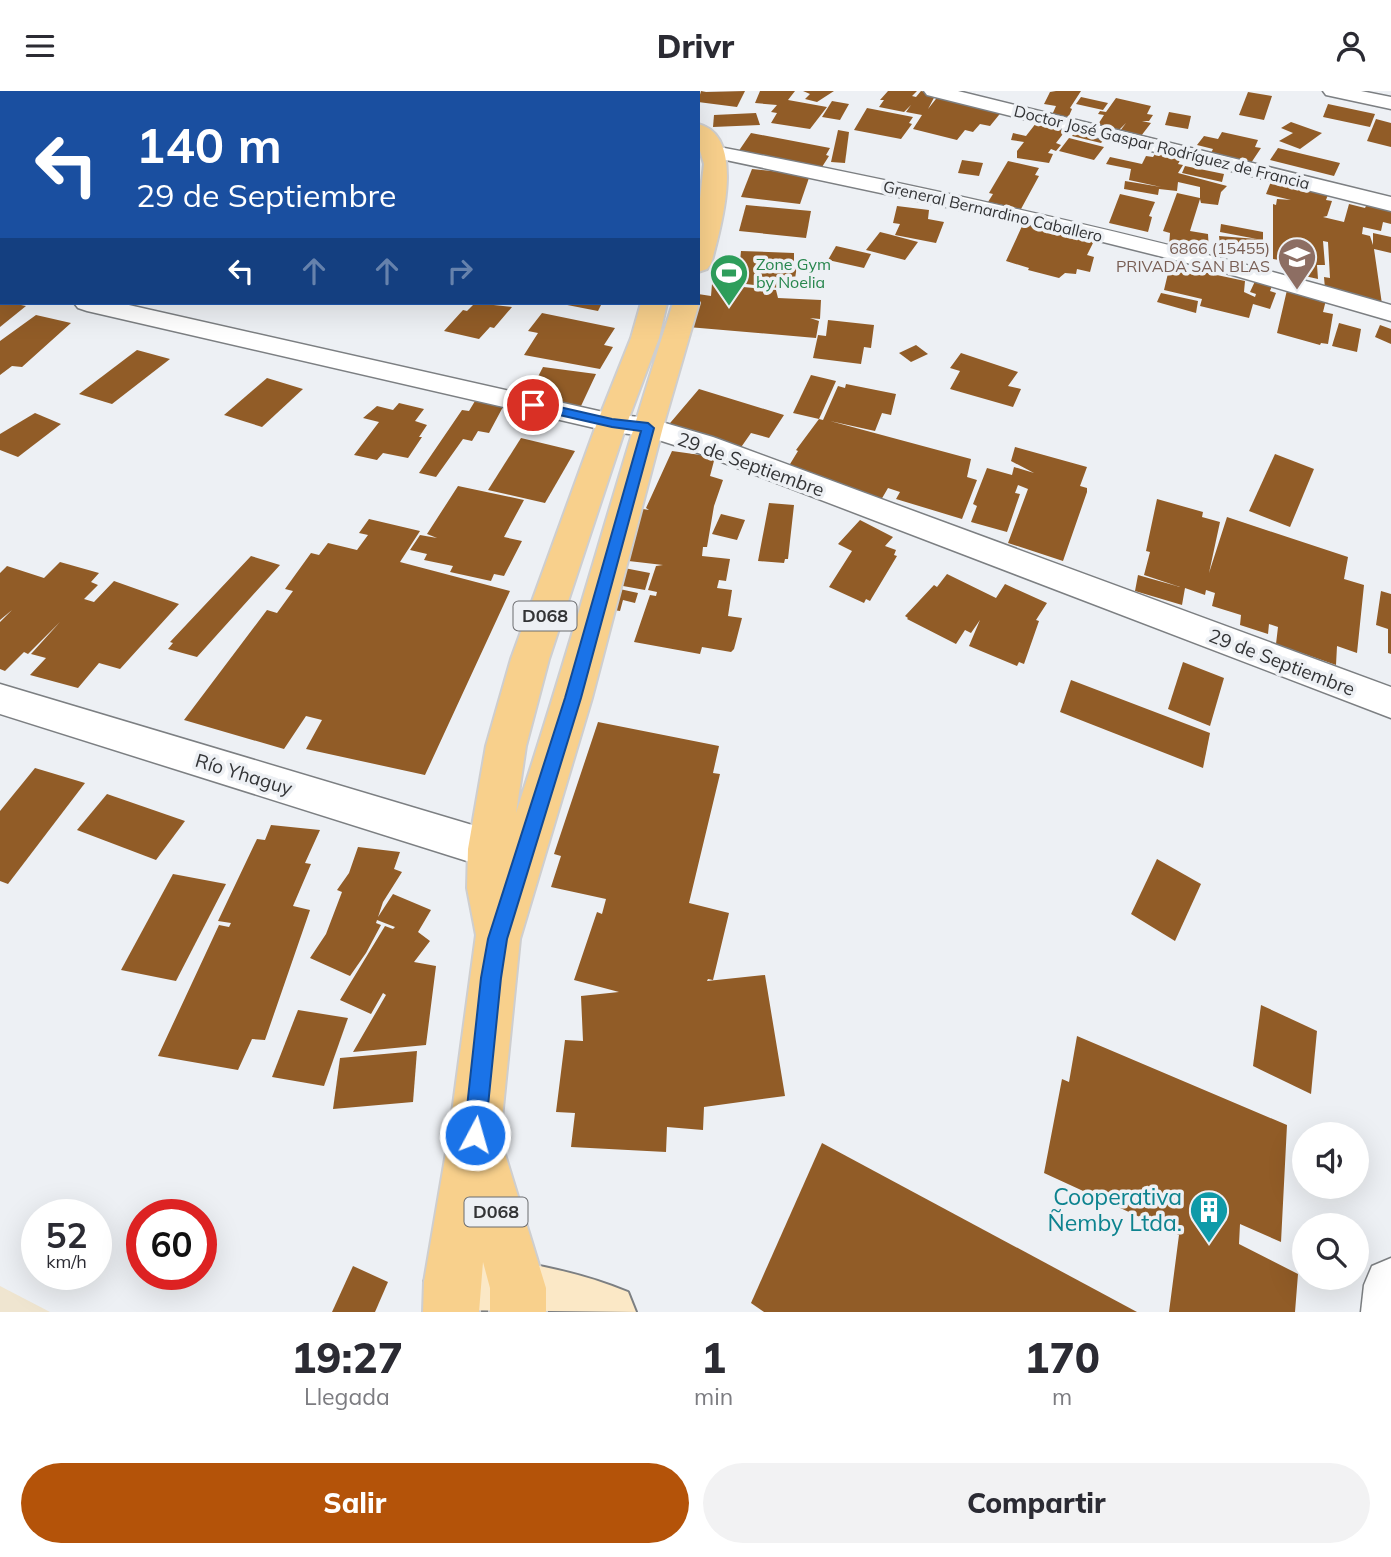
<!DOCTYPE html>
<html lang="es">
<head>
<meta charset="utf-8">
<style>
  body { margin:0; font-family:Mulish,sans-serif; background:#f2f2f3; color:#2b2b33; height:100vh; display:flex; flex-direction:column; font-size:26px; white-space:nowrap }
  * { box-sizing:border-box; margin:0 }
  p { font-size:23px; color:#7c7c81 }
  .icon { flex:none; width:38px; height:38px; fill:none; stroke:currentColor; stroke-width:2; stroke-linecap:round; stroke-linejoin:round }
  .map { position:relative; height:1221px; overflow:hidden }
  .side { display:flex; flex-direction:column; background:#fff; flex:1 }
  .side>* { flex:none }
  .top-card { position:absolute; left:0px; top:0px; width:700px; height:214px; box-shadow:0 7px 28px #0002; background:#1a4fa0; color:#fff; overflow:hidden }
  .fabs { position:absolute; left:1292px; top:1031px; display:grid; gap:14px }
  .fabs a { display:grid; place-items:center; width:77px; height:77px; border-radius:50%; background:#fff; box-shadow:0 7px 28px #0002; font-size:35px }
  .speed { position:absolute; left:21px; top:1108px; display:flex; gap:14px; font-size:35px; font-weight:700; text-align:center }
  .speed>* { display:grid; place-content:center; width:91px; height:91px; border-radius:50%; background:#fff; box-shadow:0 7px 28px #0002; line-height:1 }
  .speed small { font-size:18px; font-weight:400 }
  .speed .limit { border:10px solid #d22; background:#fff; color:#111 }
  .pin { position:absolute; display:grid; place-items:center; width:60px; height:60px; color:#fff; margin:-30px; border:4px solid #fff; border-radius:50%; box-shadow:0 2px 7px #0007 }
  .me { position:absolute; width:77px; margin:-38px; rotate:6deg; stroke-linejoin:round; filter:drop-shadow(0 0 5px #0008) }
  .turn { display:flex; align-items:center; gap:24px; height:147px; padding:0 21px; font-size:32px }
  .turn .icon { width:91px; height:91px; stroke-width:2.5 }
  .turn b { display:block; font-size:49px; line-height:60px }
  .lanes { display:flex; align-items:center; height:66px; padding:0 21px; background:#0003; justify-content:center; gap:35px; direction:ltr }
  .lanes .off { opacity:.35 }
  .eta { display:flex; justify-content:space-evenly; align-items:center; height:119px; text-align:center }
  .eta b { font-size:42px; font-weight:800; line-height:49px }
  .action { display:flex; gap:14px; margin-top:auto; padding:14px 21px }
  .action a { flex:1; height:80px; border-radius:42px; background:#b45309; color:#fff; font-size:28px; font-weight:800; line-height:80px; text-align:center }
  .action a+a { background:#f2f2f3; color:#2b2b33 }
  header { display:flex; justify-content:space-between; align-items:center; height:91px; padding:0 21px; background:#fff; font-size:32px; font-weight:800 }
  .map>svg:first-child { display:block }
</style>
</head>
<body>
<header><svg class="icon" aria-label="menu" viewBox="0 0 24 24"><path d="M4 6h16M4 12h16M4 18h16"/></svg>Drivr<svg class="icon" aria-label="person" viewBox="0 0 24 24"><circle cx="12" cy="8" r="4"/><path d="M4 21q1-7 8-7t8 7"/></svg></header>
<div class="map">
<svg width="1391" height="1221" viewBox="0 0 1391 1221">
  <rect width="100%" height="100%" fill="#edf0f4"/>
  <path fill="#efe5d0" d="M0,1195L50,1221H0Z"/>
  <g fill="#915c27">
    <path d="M701,0L706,1L745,0L737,16L698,11Z"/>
    <path d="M760,0H795L788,9L827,16L810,38L771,32L777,22L771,21L777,14L755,12Z"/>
    <path d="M803,0H834L817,11L805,8L810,3Z"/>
    <path d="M888,0H917L912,5L916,6L921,0L936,3L928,18L939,4L1003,19L990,35L980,33L973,41L965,39L957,49L913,38L922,24L906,21L911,14L904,21L879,16L884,9H880Z"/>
    <path d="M1056,0H1081L1070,17L1072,18L1068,27L1052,24L1056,15L1044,13L1050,1Z"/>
    <path d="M1248,1L1272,5L1264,29L1239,24Z"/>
    <path d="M1081,6L1108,12L1103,19L1076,13Z"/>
    <path d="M1116,7L1151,15L1147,23L1153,24L1149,30H1142L1151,32L1141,45L1120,40L1126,32L1118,40L1097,35L1104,24L1098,23L1100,20L1106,21Z"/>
    <path d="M832,10L849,13L840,29L822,26Z"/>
    <path d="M1328,13L1375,23L1370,36L1323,26Z"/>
    <path d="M867,17L913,26L909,32L912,33L901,48L854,39Z"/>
    <path d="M1169,21L1191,25L1188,38L1165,34Z"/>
    <path d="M756,22L760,34L713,36L714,24Z"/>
    <path d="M1040,27L1069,35L1056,52L1061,54L1056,60L1051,58L1048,62L1053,63L1049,72L1017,67V60L1024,51L1011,49L1013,42L1026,45Z"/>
    <path d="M1376,28L1391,32V56L1367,50Z"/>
    <path d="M1291,31L1322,42L1300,58L1279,50L1293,42L1281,37Z"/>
    <path d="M1079,36L1108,44L1101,52L1072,45Z"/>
    <path d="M838,39L849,41L845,72L831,71Z"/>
    <path d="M1222,41L1258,49L1255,56L1261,57L1251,72L1211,62L1213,58L1197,54L1204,45L1218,48Z"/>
    <path d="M751,42L830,57L826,64L829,65L822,76L738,61Z"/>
    <path d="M1069,47L1104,56L1094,69L1059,60Z"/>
    <path d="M1278,57L1340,72L1334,85L1270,69Z"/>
    <path d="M1157,60L1182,66L1178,73L1183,74L1178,82L1227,95L1221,101L1218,114L1201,112L1200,108L1190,140L1208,143L1209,162L1169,155L1170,142L1163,140L1177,102L1200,107V96L1178,91L1177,100L1159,98L1158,104L1124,98L1125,90L1161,96L1129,89L1131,78L1106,73L1110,66L1142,73L1146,65L1153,66Z"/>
    <path d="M962,69L983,72L979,85L958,82Z"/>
    <path d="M1008,70L1039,77L1035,84L1039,85L1021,118L988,111L993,103L989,102Z"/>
    <path d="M1185,75L1224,83L1222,91L1182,82Z"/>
    <path d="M752,78L810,84L800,113L741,106Z"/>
    <path d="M1272,88L1329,101L1326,109L1332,110L1327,125L1323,126L1344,131L1349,113L1365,117L1369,109L1391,115V133L1383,131L1381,140L1363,136L1362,143L1370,145L1373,154V142L1391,146V162L1374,158L1382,213L1325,198L1324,186L1330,187L1328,151L1323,150L1325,174H1317L1318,188L1287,181L1285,170L1273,168V113L1276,114L1277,108L1291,109L1266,103Z"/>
    <path d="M1120,103L1155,111L1149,125L1152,126L1148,141L1109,132Z"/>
    <path d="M746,114L811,120L806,147L739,140Z"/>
    <path d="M897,115L929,119L928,128L944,131L936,152L895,144L900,133L893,132Z"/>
    <path d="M1023,133L1094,150L1087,164L1094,166L1090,181L1077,178L1076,183L1065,182L1059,187L1028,179L1029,177L1006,170Z"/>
    <path d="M1221,133L1263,141V166L1242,162L1241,157L1220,154L1219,145L1257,148L1220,141Z"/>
    <path d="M880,141L888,143L918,151L905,169L866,159Z"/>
    <path d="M836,155L871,163L864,177L828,169Z"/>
    <path d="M741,160L794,162V174H797L794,195L779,194V197L730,191L736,169L740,170Z"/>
    <path d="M1170,174L1245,190L1244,201L1255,206L1256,203L1250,201L1257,186L1274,190L1270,200L1276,202L1270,218L1253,213L1249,227L1200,215L1202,208L1164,199Z"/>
    <path d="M712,193L776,199L778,207L821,209L820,228L810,227L819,230L816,247L688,236L698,212V203L711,205Z"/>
    <path d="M1287,199L1326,209L1323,221L1333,223L1328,253L1321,252L1320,254L1277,242Z"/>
    <path d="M1161,202L1198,210L1196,222L1157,211Z"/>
    <path d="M0,212H11L26,215L0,236Z"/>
    <path d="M475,212L512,216L494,237L490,236L479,248L444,240L463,219L467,220Z"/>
    <path d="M557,212H602L598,220Z"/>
    <path d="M542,222L615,237L604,254L613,256L600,278L524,264L538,242L528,240Z"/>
    <path d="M36,224L71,232L22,276L12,275L0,284V250Z"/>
    <path d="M828,229L874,234L871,257L864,256L861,273L813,267L818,244L826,245Z"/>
    <path d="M1339,232L1361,238L1357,261L1332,255Z"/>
    <path d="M1380,234L1391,238V253L1375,246Z"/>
    <path d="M916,254L928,263L911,271L899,262Z"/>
    <path d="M137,259L170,268L112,313L79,303Z"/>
    <path d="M961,262L1018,281L1008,295L1021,298L1013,316L950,298L960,280L950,277Z"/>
    <path d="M543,276L596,283L581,315L527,307Z"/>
    <path d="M811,284L836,290L819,328L793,322Z"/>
    <path d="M267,287L303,298L262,336L224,324Z"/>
    <path d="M846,293L896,303L891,324L882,322L875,340L830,330L971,368L967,386L977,389L962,428L896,408L900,401L888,397L881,409L787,378L798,360L796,359L819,328L823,329L838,295L845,297Z"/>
    <path d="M699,298L784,324L769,347L751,342L737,362L665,338Z"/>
    <path d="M475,310L504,314L489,342L478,340L472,350L463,348L436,386L419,382L462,319L469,320Z"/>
    <path d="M399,312L424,318L415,330L427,334L419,346H422L408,367L383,362L377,369L354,364L379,331L363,327L377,315L393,319Z"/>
    <path d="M35,322L61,333L18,366L0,359V343Z"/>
    <path d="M521,347L575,360L545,412L488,399Z"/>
    <path d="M1015,356L1087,376L1080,395L1087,397V401L1063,470L1008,452L1028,398L1018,394L1015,402L1020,403L1007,441L971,431L977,415L973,413L987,377L1012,384L1014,376L1034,382L1011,370Z"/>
    <path d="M672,360L715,366L710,385L723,389L714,415L707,456H703L702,465L730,468L726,490L719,489L717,497L732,499L728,525L742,527L734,558L731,561L702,556L700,563L634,551L650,504L656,505L657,501L648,499L656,475L663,474L620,469L637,417L649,419L646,417Z"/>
    <path d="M1275,363L1314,378L1290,436L1249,420Z"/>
    <path d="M458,395L524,409L504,446L522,450L504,485L494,483L491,490L450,481L453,475L424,469L427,463L410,459L420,444L437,447L427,443Z"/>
    <path d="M1157,408L1203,421L1202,426L1220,431L1209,482L1227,426L1348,466L1344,488L1364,494L1357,562L1337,555L1336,574L1276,553L1278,536L1269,533L1268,543L1240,534L1241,524L1212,515L1215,502L1206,499L1205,504L1185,497L1182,514L1135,500L1138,484L1180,496L1144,484L1150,461L1146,460Z"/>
    <path d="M769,412L794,414L788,468H785L784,472L758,470Z"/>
    <path d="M721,423L745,429L737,449L712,443Z"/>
    <path d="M369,428L420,440L400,471L510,500L425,684L306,658L322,629L306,625L284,658L184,629L267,519L277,522L293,500L285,498L311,462L319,464L328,452L357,459L368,444L359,442Z"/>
    <path d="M860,429L893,446L885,455L896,459L894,464L897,465L870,510L866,508L864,512L829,496L852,460L838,453Z"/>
    <path d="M251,465L280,474L197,566L168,558L173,552L170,551Z"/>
    <path d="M60,471L99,482L91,491L98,494L84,508L94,511L114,490L179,513L120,578L99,572L78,597L30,584L46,567L31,563L60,531L28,563L24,561L5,580L0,578V531L12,519L0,529V482L7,475L44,487Z"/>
    <path d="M619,476L650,482L645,499L612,493Z"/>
    <path d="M947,483L996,507L1005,493L1047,512L1036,529L1039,530L1024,573L1019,571L1017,575L969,555L980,529L971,542L965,539L956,553L907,528L908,527L905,525L934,494L937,496Z"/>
    <path d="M615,497L638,502L635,512L623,509L620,520L607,518Z"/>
    <path d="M1381,500L1391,503V563L1388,562V538L1376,534Z"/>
    <path d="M1183,571L1224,587L1210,635L1168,618Z"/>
    <path d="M1071,589L1210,642L1203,677L1060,621Z"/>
    <path d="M598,631L719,655L713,682L720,683L689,812L729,822L713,889L708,888L707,890L765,884L785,1005L704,1016L703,1039L667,1036L666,1061L571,1056L575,1022L556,1021L565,949L583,950L581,905L619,901L574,889L597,821L602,823L606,808L551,796L561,765L554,763Z"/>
    <path d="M35,677L85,692L8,793L0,790V720Z"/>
    <path d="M107,703L185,730L156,769L77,739Z"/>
    <path d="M271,734L320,739L305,772L311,773L293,815L310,819L265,949L252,948L238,979L158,965L219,834L229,836L231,832L218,830L257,748L265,749Z"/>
    <path d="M358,756L400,761L394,778L402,781L383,811L378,826L393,803L431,819L418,841L430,850L414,871L436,875L426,954L353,961L386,904L383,902L371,923L340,909L385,835L393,838L395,836L377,829L376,832L381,834L366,862L350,885L310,867L326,843L342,801L337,799L349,782Z"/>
    <path d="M1157,768L1201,793L1175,850L1131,823Z"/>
    <path d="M173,783L226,793L176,890L121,879Z"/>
    <path d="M1261,914L1317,940L1311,1003L1253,975Z"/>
    <path d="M298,919L348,927L324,995L272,986Z"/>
    <path d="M1077,945L1287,1034L1281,1151L1240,1133L1239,1153L1298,1183L1295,1221H1169L1179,1144L1044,1082L1062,988L1069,991Z"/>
    <path d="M417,960L413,1011L333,1018L340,967Z"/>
    <path d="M822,1052L1137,1221H764L751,1212Z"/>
    <path d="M353,1175L388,1191L375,1221H332Z"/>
  </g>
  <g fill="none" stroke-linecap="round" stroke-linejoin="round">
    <g stroke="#7c7f82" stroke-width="3">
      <g id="street">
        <path d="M924,0H958L1391,106V120L927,4Z"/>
        <path d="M1323,0H1361L1391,6V18L1326,4Z"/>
        <path d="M714,55C942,99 1168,149 1391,214V230L1215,179L1055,139L707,65L704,61L707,57Z"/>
        <rect x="0" y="69" width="2" height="12"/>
        <rect x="0" y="185" width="2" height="14"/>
        <path d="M74,212H120L612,323L648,327L713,346L1391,596V627L693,360L646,345L612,341L87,220L78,217Z"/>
        <path d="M0,593L489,739L503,745L509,758L503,771L489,777L0,623Z"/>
        <path d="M1391,1167V1221H1361L1364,1194L1372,1175Z"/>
      </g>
    </g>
    <g stroke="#7c7f82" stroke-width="4">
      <path id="secondary" d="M452,1163C512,1168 572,1178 628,1201L636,1221L452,1219L432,1211L424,1191L432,1171Z"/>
    </g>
    <g stroke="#cececf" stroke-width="4">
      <g id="primary">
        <path d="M661,0H682L683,2H662Z"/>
        <path d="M698,33C748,45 720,140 711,173L707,178L698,181V125L704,73L698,53Z"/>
        <path d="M698,211L699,212L663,336L592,607L520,848L500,1047L546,1197V1221H490V1197L483,1171L479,1221H423L424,1191L449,1044L476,844L467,797L468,758L486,655L511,568L597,332L631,247L641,212H667L659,247L627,332L549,568L526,655L516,722C572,553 618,381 673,212Z"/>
      </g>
    </g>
    <use href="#street" fill="#fff" fill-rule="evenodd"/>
    <use href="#secondary" fill="#fbe8c6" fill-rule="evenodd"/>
    <use href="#primary" fill="#f8d08c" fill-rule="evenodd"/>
  </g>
  <path fill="#1a73e8" stroke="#114b97" stroke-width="2" d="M533,310L612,328L648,332L654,337L581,607L507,848L501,887L485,1044L482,1052L475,1055L467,1052L464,1044L481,887L488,848L565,607L641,340L612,336L529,317L527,314Z"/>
  <defs>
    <g id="school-pin" transform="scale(2.0125)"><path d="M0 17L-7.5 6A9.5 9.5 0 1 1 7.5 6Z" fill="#8d6e63" stroke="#edf0f4"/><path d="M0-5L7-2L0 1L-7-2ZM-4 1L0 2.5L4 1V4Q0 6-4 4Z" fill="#fff"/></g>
    <g id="stadium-pin" transform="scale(2.0125)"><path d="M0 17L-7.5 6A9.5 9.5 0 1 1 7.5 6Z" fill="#2e9e5b" stroke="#edf0f4"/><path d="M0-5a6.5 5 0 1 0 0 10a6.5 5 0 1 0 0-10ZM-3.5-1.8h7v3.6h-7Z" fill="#fff"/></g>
    <g id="building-pin" transform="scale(2.0125)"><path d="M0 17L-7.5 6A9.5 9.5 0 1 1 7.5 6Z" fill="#0f9aa8" stroke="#edf0f4"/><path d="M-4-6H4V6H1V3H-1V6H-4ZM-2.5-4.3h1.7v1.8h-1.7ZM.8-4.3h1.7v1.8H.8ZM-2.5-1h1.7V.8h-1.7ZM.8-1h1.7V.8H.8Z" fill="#fff"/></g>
  </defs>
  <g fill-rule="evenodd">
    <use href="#school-pin" x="1297" y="166"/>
    <use href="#stadium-pin" x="729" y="182"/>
    <use href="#building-pin" x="1209" y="1119"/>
  </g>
  <g text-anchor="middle" stroke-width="7" stroke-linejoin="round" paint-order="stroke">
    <g font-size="16" fill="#333436" stroke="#edf0f4">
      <text transform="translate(1162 56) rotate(14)" y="6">Doctor José Gaspar Rodríguez de Francia</text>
      <text transform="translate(993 120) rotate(13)" y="6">Greneral Bernardino Caballero</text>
    </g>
    <g font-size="16" fill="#785e54" stroke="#edf0f4" text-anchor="end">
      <text x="1270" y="163">6866 (15455)<tspan x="1270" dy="18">PRIVADA SAN BLAS</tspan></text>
    </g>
    <g font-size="16" fill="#27864d" stroke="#edf0f4" text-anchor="start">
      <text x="756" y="179">Zone Gym<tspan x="756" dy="18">by Noelia</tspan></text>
    </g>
    <g fill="#edf0f4" stroke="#6b6c6f" stroke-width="2">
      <rect x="513.5" y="510.5" width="63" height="29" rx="5"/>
      <rect x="464.5" y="1106.5" width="63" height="29" rx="5"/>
    </g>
    <g font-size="18" font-weight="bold" fill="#333436">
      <text x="545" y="531">D068</text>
      <text x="496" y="1127">D068</text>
    </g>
    <g font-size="19" fill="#333436" stroke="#edf0f4">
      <text transform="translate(751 373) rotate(20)" y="7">29 de Septiembre</text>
      <text transform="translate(1282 571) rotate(21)" y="7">29 de Septiembre</text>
      <text transform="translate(244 683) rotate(17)" y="7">Río Yhaguy</text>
    </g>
    <g font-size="23" fill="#0d838f" stroke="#edf0f4" text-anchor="end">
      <text x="1182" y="1114">Cooperativa<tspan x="1182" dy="26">Ñemby Ltda.</tspan></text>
    </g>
  </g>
</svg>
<div class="fabs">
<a><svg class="icon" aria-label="sound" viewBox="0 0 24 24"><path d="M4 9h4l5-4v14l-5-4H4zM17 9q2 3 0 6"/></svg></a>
<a><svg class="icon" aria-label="search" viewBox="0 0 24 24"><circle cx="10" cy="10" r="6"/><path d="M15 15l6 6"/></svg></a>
</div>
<div class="speed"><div>52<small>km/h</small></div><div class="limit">60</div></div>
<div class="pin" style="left:533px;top:314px;background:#d93025"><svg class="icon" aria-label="arrive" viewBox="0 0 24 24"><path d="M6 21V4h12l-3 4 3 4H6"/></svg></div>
<svg class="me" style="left:475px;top:1044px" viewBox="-20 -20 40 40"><circle r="17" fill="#1a73e8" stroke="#fff" stroke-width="3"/><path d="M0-11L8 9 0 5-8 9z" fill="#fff"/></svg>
<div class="top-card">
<div class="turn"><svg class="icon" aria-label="left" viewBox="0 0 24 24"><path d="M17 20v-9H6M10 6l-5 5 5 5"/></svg><div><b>140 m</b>29 de Septiembre</div></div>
<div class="lanes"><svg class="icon" aria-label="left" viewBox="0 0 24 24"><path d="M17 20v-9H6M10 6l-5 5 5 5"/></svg><svg class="icon off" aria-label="ahead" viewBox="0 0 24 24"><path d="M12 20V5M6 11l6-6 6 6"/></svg><svg class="icon off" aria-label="ahead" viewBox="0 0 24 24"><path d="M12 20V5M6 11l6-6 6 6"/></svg><svg class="icon off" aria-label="right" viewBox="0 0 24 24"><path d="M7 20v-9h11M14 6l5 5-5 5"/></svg></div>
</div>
</div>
<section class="side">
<div class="eta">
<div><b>19:27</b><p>Llegada</p></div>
<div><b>1</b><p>min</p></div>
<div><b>170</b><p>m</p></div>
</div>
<div class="action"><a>Salir</a><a>Compartir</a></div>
</section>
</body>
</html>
